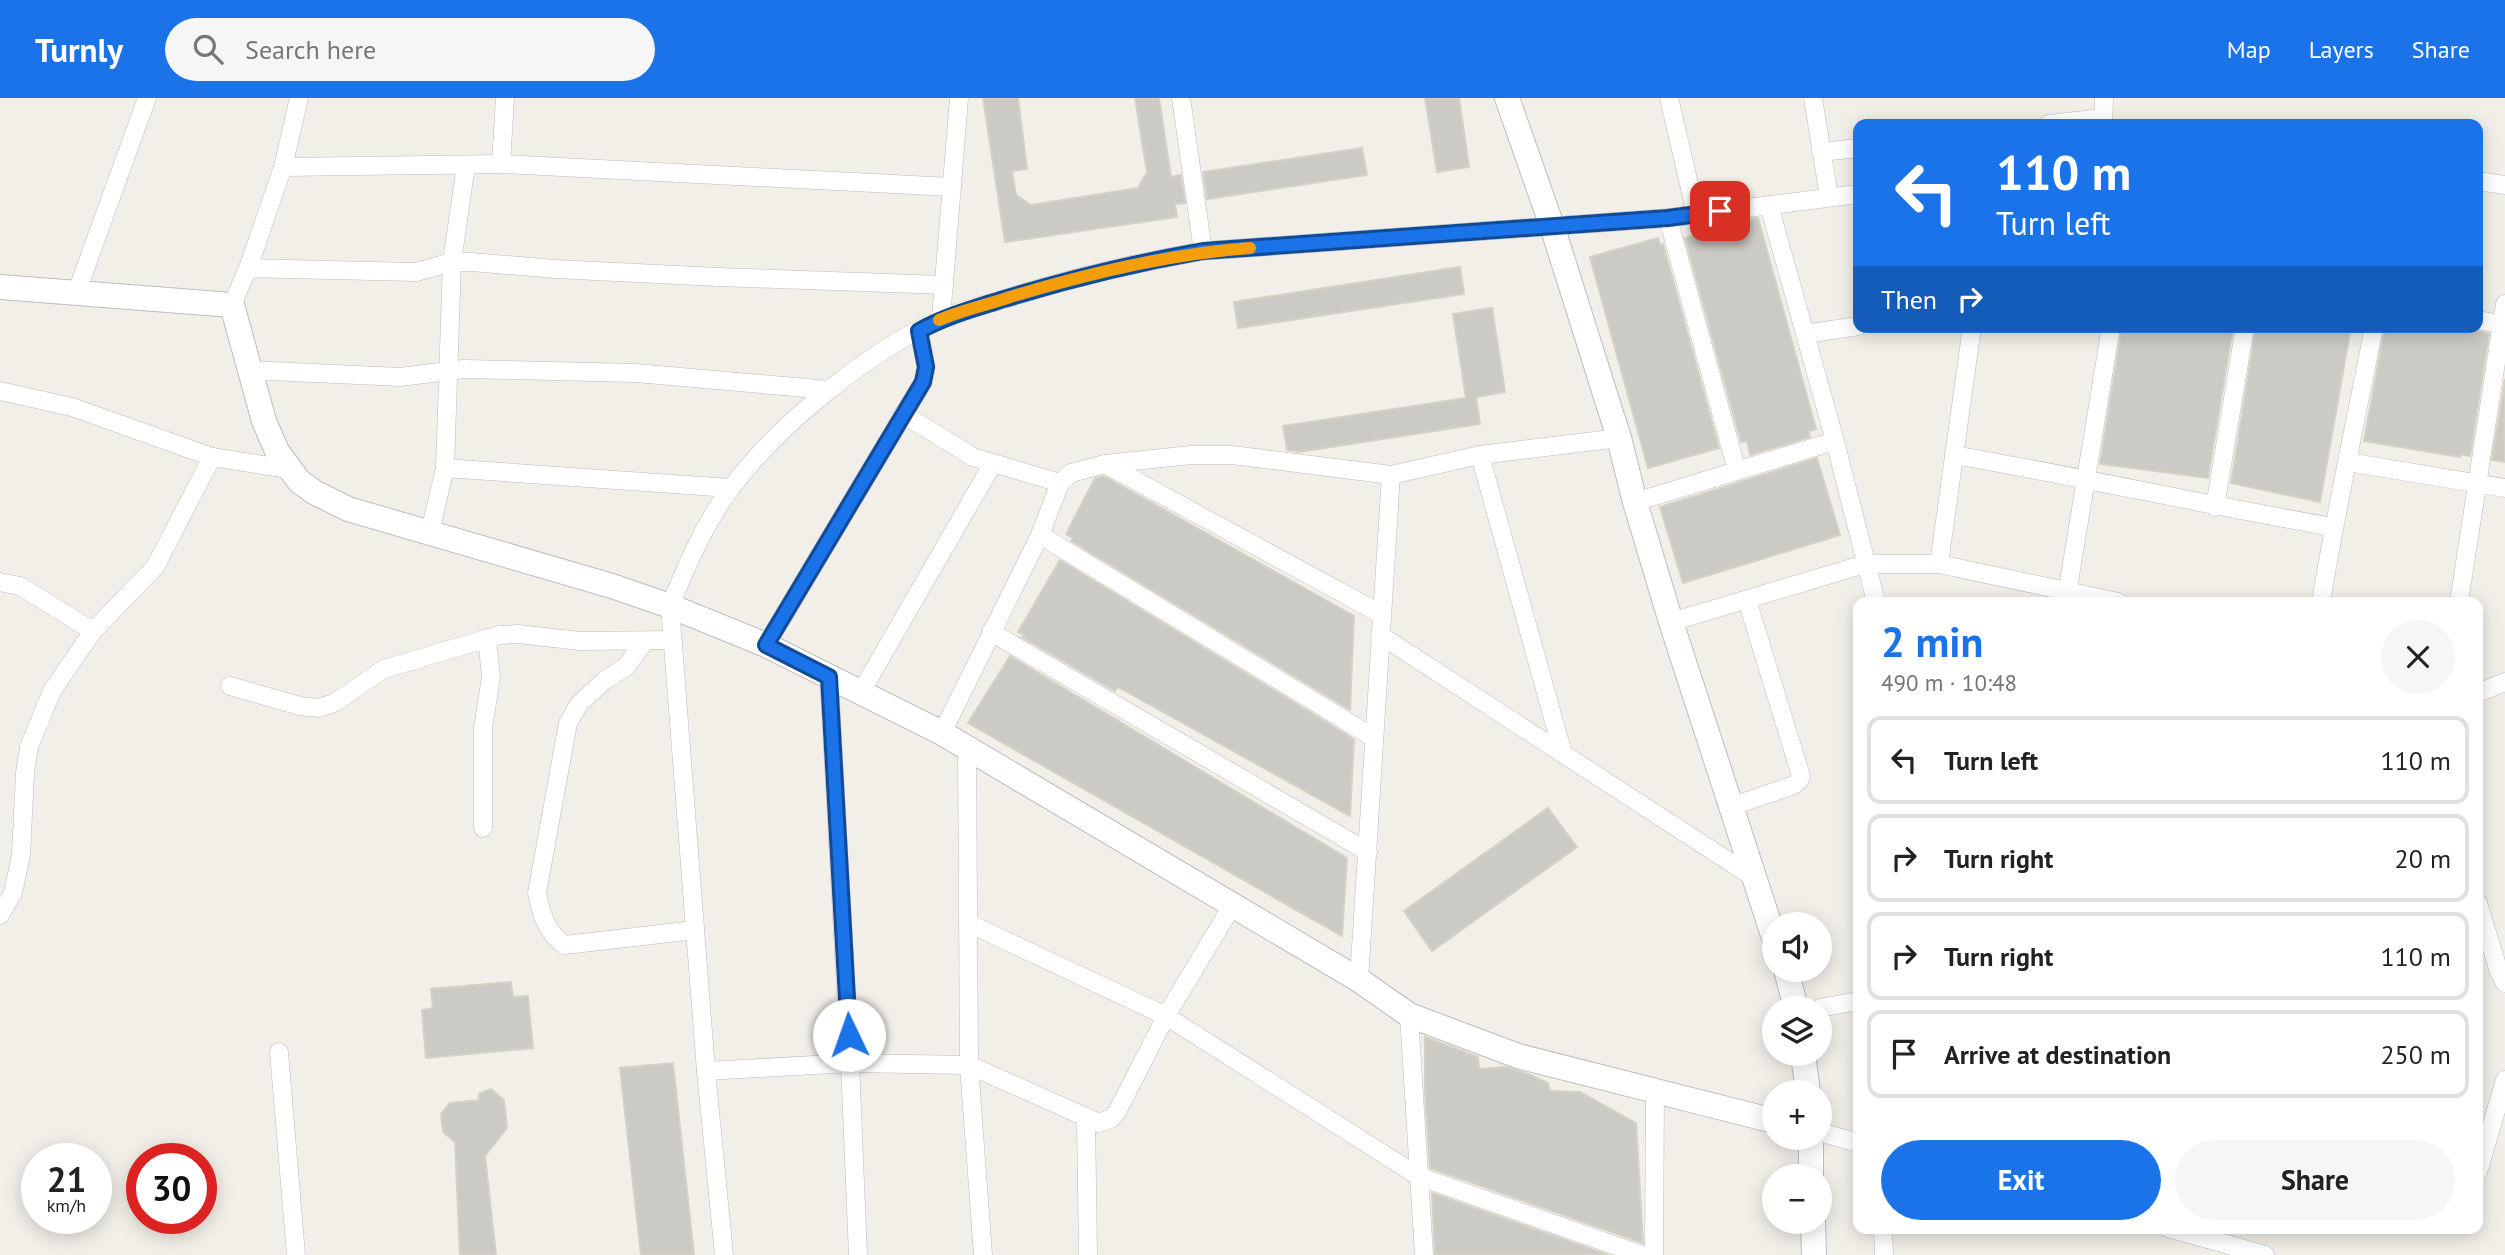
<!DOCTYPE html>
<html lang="en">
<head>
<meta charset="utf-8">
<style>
  body { margin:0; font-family:"PT Sans",sans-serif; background:#f6f6f6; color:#222; height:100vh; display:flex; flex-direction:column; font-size:26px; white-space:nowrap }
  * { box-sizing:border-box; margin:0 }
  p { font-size:23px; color:#767676 }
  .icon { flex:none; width:38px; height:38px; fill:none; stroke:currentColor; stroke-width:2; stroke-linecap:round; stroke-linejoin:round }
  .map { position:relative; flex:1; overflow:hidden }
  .drawer { position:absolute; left:1853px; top:499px; width:630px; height:637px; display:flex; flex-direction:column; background:#fff; border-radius:14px; box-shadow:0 4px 18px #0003 }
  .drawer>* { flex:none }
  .banner { position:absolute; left:1853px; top:21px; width:630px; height:214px; border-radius:14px; box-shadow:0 4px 18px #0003; background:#1a73e8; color:#fff; overflow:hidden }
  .buttons { position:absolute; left:1762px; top:814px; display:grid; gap:14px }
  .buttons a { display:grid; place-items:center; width:70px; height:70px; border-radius:50%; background:#fff; box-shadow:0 4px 18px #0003; font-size:35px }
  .speed { position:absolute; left:21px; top:1045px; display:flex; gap:14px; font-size:35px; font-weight:700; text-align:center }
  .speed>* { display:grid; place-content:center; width:91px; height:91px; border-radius:50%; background:#fff; box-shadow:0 4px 18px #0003; line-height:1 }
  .speed small { font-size:18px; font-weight:400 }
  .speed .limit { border:10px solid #d22; background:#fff; color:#111 }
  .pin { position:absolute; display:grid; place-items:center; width:60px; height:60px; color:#fff; margin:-30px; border-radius:14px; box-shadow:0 4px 10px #0006 }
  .me { position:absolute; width:77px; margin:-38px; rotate:357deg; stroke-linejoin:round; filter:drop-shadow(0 0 5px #0008) }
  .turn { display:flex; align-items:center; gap:24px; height:147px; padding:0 28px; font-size:32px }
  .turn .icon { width:91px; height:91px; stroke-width:2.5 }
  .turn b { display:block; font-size:49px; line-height:60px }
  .then { display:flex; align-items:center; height:66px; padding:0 28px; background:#0003; gap:14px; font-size:26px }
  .round { display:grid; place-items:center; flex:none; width:74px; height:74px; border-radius:37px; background:#f6f6f6 }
  .overview { display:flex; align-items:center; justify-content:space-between; height:119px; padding:0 28px }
  h1 { font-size:42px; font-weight:800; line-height:52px; color:#1a73e8 }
  .action { display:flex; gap:14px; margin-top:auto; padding:14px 28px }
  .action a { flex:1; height:80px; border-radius:42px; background:#1a73e8; color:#fff; font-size:28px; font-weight:800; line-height:80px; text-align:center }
  .action a+a { background:#f6f6f6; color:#222 }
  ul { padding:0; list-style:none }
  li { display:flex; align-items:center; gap:21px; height:88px; margin:0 14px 10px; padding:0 14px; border:4px solid #e0e0e0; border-radius:14px }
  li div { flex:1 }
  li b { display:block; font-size:26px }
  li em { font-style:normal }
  header { display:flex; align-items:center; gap:42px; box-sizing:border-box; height:98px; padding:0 35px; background:#1a73e8; color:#fff }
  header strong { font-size:33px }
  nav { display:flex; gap:38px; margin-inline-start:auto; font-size:24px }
  .search { width:490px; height:63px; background:#f6f6f6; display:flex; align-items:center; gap:18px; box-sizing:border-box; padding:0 24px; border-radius:38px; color:#767676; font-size:26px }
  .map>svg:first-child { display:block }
</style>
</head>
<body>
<header>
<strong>Turnly</strong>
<div class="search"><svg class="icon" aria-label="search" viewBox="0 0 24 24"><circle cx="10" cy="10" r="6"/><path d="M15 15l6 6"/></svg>Search here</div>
<nav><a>Map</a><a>Layers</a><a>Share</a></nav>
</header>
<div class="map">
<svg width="2505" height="1157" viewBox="0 0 2505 1157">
  <rect width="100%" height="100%" fill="#f1efe7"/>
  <g fill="#cccac4" stroke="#d6d1c5" stroke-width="2">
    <path d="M983,0H1018L1027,71L1012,73L1016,97L1031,107L1138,90L1147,74L1135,0H1159L1171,79L1181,77L1185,105L1175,106L1177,119L1005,144Z"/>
    <path d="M1425,0H1459L1469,69L1437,74Z"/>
    <path d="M1362,50L1367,77L1207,101L1203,74Z"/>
    <path d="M1758,120L1816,331L1809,333L1810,339L1750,357L1747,343L1741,344L1685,140Z"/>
    <path d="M1658,140L1660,147L1663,146L1719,350L1648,370L1590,159Z"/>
    <path d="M1460,169L1464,196L1238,230L1234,204Z"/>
    <path d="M1492,210L1505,294L1476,299L1480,326L1299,354L1287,352L1283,328L1466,300L1453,216Z"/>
    <path d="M2122,229H2233L2208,380L2100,366Z"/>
    <path d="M2256,229H2351L2320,404L2231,385Z"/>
    <path d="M2385,229H2465L2489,236L2470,358L2460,356V359L2364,343Z"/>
    <path d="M2505,281V364L2492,362Z"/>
    <path d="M1817,360L1840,437L1683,485L1660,409Z"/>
    <path d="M1104,378L1354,518L1350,612L1071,443L1073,440L1066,436L1095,380Z"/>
    <path d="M1060,462L1349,638L1354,642L1350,718L1118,589L1115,593L1022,539L1024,537L1018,534Z"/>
    <path d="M1010,558L1347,760L1342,838L968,625Z"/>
    <path d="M1548,710L1577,749L1432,853L1404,813Z"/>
    <path d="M511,884L513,899L528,898L533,950L426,960L422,912L433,910L431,891Z"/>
    <path d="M1425,939L1478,959L1479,971L1506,969L1528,976L1548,985L1550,993L1580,994L1636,1025L1643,1145L1430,1070L1425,995Z"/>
    <path d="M673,965L694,1157H641L620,970Z"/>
    <path d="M491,991L504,1002L507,1030L485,1058L496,1157H460L455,1044L443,1034L441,1016L450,1005L479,1002V996Z"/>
    <path d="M1432,1095L1608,1157H1435Z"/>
  </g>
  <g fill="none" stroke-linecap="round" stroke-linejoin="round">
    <g stroke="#babcc1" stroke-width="19">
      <g id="street">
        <path d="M1181,0L1203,153"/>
        <path d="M1669,0L1696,116"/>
        <path d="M1813,0L1829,99"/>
        <path d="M2049,26L2103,20"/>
        <path d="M2103,26L2104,0"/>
        <path d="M1821,54L1858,50"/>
        <path d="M501,66L505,0"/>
        <path d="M283,69L501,66L952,89"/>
        <path d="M2478,83L2505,87"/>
        <path d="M1769,107L1835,343L1876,504"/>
        <path d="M1668,120L1737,373"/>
        <path d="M248,170L416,174L452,164H471L555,171L718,179L944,187"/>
        <path d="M76,196L147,0"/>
        <path d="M232,207L248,170L283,69L299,0"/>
        <path d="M941,221L959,0"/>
        <path d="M2478,222L2505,227"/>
        <path d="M1805,236L1858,228"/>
        <path d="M251,272L400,279L464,271L636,275L829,292"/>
        <path d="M0,293L72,309L212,359"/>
        <path d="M903,316L973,359L1060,385"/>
        <path d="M1480,357L1563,656"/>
        <path d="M1954,357C2081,379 2206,407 2333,429"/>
        <path d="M2348,364L2505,390"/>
        <path d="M1105,366L1381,516"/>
        <path d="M445,370L452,164L466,67"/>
        <path d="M1635,404L1835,343"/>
        <path d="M2215,409L2245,229"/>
        <path d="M430,434L445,370L730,390"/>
        <path d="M1040,437L1374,640"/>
        <path d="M1939,466L1972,229"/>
        <path d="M0,484L20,488L93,533"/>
        <path d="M2066,502L2111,229"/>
        <path d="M2321,504C2336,412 2356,321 2374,229"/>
        <path d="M2459,504L2505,206"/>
        <path d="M1671,524L1865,466H1939L2118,504"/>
        <path d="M991,534L1368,754"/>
        <path d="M1380,537L1753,779"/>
        <path d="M645,543L626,569L605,582L579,606L568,625L537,795C541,815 547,836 565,847L695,832"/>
        <path d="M766,547L923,284L926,269L919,233"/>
        <path d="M829,579L850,965L969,967L1099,1025L1112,1020L1117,1014L1166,918L1232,808"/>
        <path d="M230,588L300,608L319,610L334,605L384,571L499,537L518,536L580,543L672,542"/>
        <path d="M861,594L992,367"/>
        <path d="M2478,595L2505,584"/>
        <path d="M942,635L1040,437L1060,385L1071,375L1105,366L1191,357H1232L1391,377L1480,357L1619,340"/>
        <path d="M967,650L969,967L983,1157"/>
        <path d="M1730,709L1794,687L1799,683L1801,678L1747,502"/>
        <path d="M483,730V630L491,579L487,540"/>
        <path d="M2478,805L2499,874L2505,885"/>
        <path d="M0,817L13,795L21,757L25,675L29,649L52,593L93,533L155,469L212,359L288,371"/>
        <path d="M968,825L1166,918L1418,1078L1642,1157"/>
        <path d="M1359,882L1391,377"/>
        <path d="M1820,910L1858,903"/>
        <path d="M1409,917L1424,1157"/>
        <path d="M279,954L296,1157"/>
        <path d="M706,973L850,965L858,1157"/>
        <path d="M1086,1019L1088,1157"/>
        <path d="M1820,1034L1858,1045"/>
        <path d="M2478,1074L2505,982"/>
        <path d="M1883,1130L1884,1157"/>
        <path d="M2168,1130L2265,1157"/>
        <path d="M724,1157L706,973L670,508C687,467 704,426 731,390C779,326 867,255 940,221C959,213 981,208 1001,202C1067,181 1134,165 1203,153L1668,120L1858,96"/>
        <path d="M1654,1157L1655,993"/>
      </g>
    </g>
    <g stroke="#bbbdc3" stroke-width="26">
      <g id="secondary">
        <path d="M1507,0L1552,128L1619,340L1635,404L1671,524L1774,840"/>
        <path d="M0,189L232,207L264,323L277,353L299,383L314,394L348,411L612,488L670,508L766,547L942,635L1359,882L1409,917L1518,958L1774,1023"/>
        <path d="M1786,872L1796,910"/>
        <path d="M1803,956L1808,994"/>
        <path d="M1811,1040V1078"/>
        <path d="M1813,1124L1814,1157"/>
      </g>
    </g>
    <use href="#street" stroke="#fff" stroke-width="18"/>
    <use href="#secondary" stroke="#fff" stroke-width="24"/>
  </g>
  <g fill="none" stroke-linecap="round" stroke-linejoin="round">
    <g stroke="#114b97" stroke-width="18">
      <path id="route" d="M849,937L829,579L766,547L923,284L926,269L919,233C946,218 975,210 1004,201C1070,181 1135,165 1203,153L1668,120L1720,113"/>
    </g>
    <use href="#route" stroke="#1a73e8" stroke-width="12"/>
    <path stroke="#f59e0b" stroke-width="12" d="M939,222C962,212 987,207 1010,199C1089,175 1168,156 1250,150"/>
  </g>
</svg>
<div class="buttons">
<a><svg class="icon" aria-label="sound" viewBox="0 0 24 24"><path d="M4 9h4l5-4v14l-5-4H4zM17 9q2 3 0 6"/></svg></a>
<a><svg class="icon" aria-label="layers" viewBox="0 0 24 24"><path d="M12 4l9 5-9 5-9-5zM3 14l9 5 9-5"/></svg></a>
<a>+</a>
<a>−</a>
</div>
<div class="speed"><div>21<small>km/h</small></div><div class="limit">30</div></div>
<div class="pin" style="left:1720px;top:113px;background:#d93025"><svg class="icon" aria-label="arrive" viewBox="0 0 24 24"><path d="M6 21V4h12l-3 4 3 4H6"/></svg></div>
<svg class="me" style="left:849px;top:937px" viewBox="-20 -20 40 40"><circle r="19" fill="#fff"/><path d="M0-13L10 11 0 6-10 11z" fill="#1a73e8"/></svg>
<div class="banner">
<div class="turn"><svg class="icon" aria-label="left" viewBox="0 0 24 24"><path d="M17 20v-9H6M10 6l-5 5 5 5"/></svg><div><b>110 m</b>Turn left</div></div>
<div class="then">Then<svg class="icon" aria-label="right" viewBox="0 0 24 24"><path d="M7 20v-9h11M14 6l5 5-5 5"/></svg></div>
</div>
<section class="drawer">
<div class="overview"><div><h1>2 min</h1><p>490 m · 10:48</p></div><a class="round"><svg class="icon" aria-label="close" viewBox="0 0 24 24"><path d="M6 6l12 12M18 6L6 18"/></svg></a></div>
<ul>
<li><svg class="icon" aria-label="left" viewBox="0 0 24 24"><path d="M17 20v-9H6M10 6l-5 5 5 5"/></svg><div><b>Turn left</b></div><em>110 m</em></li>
<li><svg class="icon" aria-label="right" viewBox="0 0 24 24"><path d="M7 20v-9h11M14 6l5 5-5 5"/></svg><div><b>Turn right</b></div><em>20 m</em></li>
<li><svg class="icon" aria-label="right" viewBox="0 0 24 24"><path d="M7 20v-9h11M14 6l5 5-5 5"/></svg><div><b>Turn right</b></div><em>110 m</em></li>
<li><svg class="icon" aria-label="arrive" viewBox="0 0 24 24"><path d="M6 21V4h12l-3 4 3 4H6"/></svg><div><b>Arrive at destination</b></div><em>250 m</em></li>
</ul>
<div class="action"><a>Exit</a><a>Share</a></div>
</section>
</div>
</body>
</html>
